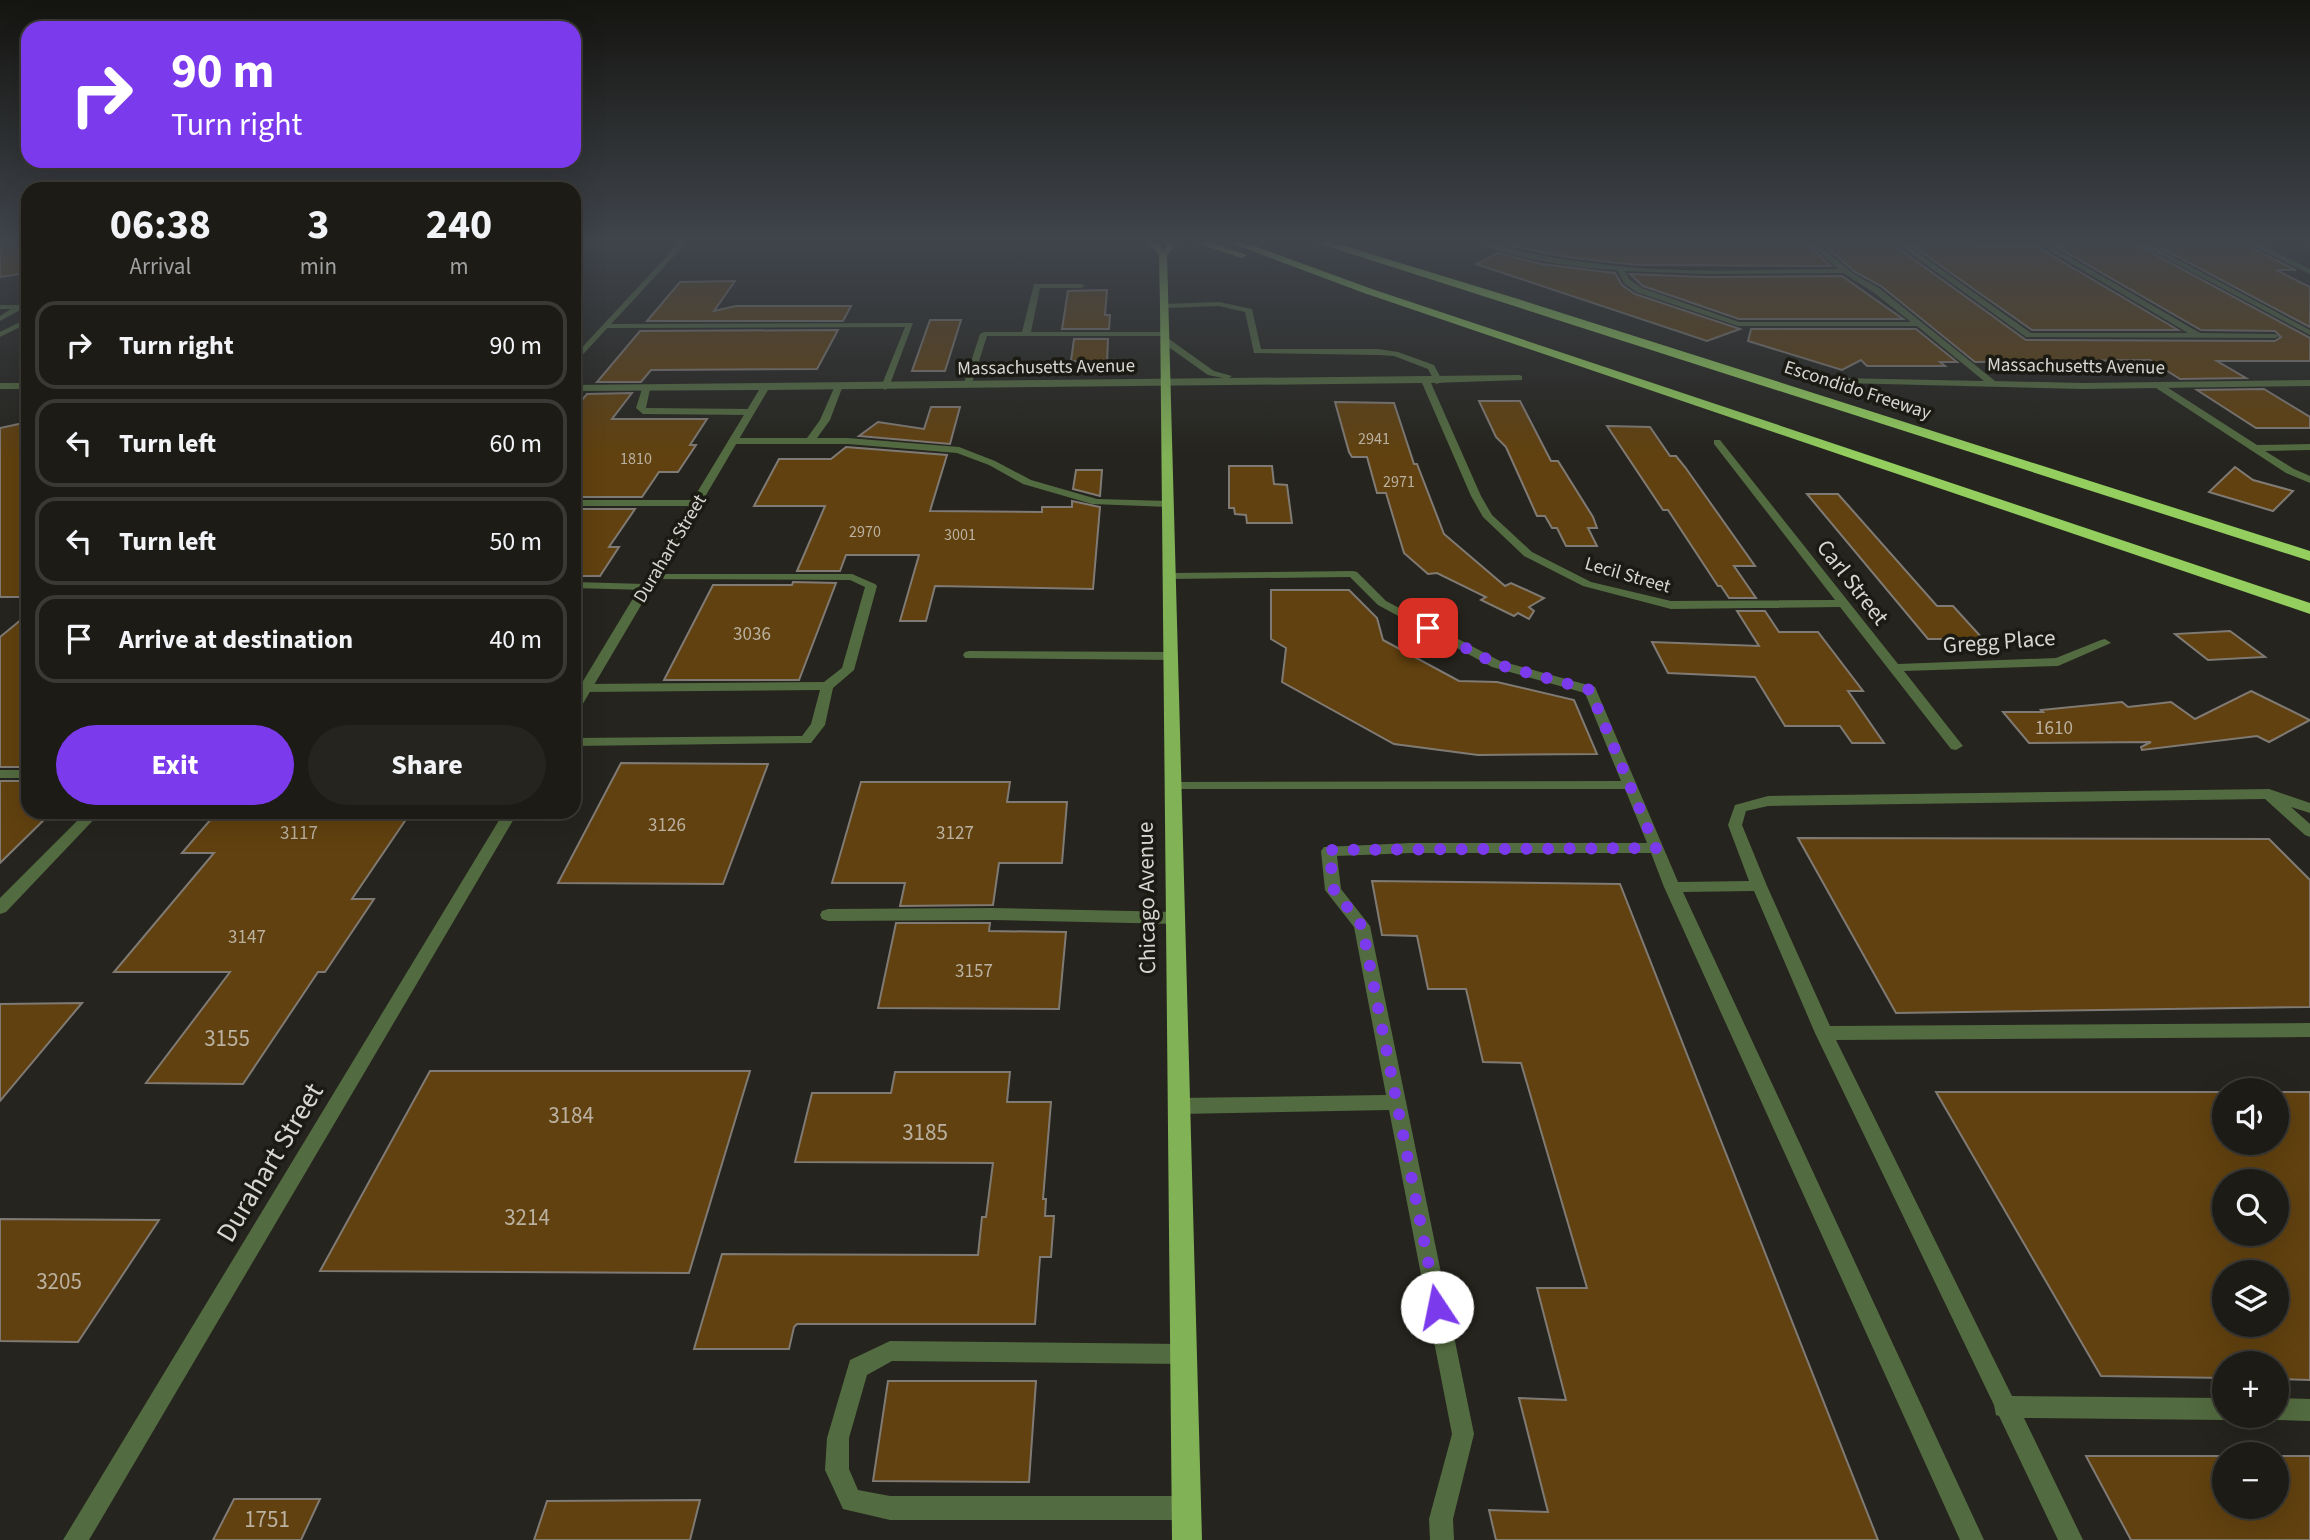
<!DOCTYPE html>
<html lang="en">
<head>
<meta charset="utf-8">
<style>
  body { margin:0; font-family:"Source Sans 3",sans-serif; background:#25241f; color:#f1f3f6; height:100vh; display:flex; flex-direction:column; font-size:26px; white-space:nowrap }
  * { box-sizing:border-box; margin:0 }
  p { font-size:23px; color:#a0a1a1 }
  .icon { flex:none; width:38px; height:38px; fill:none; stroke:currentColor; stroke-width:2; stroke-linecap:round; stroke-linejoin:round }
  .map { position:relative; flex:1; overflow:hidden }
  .side { position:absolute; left:21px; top:182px; width:560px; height:637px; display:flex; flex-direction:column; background:#1c1b16; border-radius:21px; box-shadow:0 7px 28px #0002,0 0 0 2px #3a3935 }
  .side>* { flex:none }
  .guide { position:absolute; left:21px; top:21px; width:560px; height:147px; border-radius:21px; box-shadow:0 7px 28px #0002,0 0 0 2px #3a3935; background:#7c3aed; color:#fff; overflow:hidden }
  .controls { position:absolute; left:2212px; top:1078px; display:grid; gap:14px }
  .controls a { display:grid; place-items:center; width:77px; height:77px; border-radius:50%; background:#1c1b16; box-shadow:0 7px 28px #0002,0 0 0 2px #3a3935; font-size:35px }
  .pin { position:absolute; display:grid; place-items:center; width:60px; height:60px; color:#fff; margin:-30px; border-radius:14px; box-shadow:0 4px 10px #0006 }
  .me { position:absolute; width:77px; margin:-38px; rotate:349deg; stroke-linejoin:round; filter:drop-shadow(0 0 5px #0008) }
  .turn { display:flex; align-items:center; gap:24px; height:147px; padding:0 35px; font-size:32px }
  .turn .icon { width:91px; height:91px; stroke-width:2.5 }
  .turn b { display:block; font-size:49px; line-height:60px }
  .eta { display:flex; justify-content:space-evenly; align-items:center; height:119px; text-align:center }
  .eta b { font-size:42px; font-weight:700; line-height:49px }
  .action { display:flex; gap:14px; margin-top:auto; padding:14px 35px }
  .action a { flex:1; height:80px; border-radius:42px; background:#7c3aed; color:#fff; font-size:28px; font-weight:700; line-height:80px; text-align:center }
  .action a+a { background:#25241f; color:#f1f3f6 }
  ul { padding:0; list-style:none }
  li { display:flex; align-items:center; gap:21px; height:88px; margin:0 14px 10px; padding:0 21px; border:4px solid #3a3935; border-radius:21px }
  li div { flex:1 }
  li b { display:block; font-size:26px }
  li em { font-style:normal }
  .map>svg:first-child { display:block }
</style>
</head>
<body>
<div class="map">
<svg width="2310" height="1540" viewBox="0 0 2310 1540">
  <rect width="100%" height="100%" fill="#25241e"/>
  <g fill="#61410f" stroke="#807a74" stroke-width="2" fill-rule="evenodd">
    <path d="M0,240H28V273L0,277Z"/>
    <path d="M1523,240H1789L1805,242L1831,266L1637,265L1566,257L1512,246Z"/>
    <path d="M2054,240L2130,241L2310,338V361H2217L2246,378L2180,379L2150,360L1975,362L1881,286L1855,272L1820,242L1894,245L2026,340L2275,341L2281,337L2275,331L2201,330L2055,246H2062Z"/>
    <path d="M2235,240L2296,270H2276L2310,287V327L2148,241Z"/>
    <path d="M1911,245L2036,246L2178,330H2032Z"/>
    <path d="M1498,253L1542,264L1615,273L1622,285L1635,294L1740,329L1707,341L1476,264Z"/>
    <path d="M1630,274L1705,277L1842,276L1903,319H1739L1643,286Z"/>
    <path d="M735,281L714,311L736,306H851L843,321H647L680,282Z"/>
    <path d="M1107,290L1105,315H1110L1109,329H1062L1068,291Z"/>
    <path d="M930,320H961L945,371H912Z"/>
    <path d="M1751,329H1916L1957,362H1940L1945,366H1867L1861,360L1842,370L1748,341Z"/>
    <path d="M838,330L817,369L651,370L641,382H597L640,331Z"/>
    <path d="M1074,339H1108L1107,362L1071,361Z"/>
    <path d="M2264,389L2310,417V428H2256L2197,390Z"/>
    <path d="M632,393L612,419H707L690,445H696L678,472H659L642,497H574V409L587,394Z"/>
    <path d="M1479,401H1520L1551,461H1558L1593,517L1597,528H1588L1597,546H1566L1557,528H1552L1545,516H1537L1506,447L1496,437Z"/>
    <path d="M1335,402L1394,403L1414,464H1417L1444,534L1505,586L1511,583L1544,598L1529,607L1534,611L1529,619L1518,613L1514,616L1481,600L1486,597L1437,573L1428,574L1404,553L1386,493H1377L1367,457H1352L1349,452Z"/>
    <path d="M931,407H960L950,444L859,436L878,422L924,429Z"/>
    <path d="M28,422V597H0V428Z"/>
    <path d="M1607,426L1650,427L1670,456H1676L1685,467L1755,566H1734L1756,598H1729L1721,586H1718L1668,510H1663Z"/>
    <path d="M846,447L947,455L930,511L1042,512V507H1072V501L1100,507L1093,589L935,586L926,621H900L919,555H846L840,571H797L825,506H754L779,459H831Z"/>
    <path d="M1229,466H1272L1274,484L1287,485L1292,523H1247L1246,515L1235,514L1234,508H1229Z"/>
    <path d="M2235,467L2253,480L2293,491L2273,511L2209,492Z"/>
    <path d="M1076,470H1102L1100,496L1073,489Z"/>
    <path d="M1807,494H1838L1937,606H1953L1983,639H1928Z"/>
    <path d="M574,509H635L609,547H619L600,576H574Z"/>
    <path d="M793,582L836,583L799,680H664L713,585H792Z"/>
    <path d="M1271,590H1349L1377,618L1383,640L1459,681L1497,682L1574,700L1597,754L1478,755L1394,744L1282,682L1286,648L1271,639Z"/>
    <path d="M1737,611H1765L1779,632H1818L1863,691H1848L1884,743H1852L1840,726H1785L1755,677L1668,673L1652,642L1759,646Z"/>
    <path d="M28,614V767H0V637Z"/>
    <path d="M2230,631L2265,657L2208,660L2175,634Z"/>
    <path d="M2251,691L2310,720L2269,742L2257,736L2142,750L2141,747L2151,742L2029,743L2003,712H2043L2041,710L2122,702L2128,707L2171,702L2195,719Z"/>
    <path d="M621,763L768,764L723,884L558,883Z"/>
    <path d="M0,781H28V812H52L0,863Z"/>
    <path d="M861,782H1010L1007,802H1067L1062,863H999L993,905L900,906L905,883H832Z"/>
    <path d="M217,812H411L352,899H374L325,972H318L243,1084L146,1083L230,972H114L214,853H182Z"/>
    <path d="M1798,838L2269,839L2310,880V1007L1896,1013Z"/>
    <path d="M1372,881L1620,884L1878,1540H1496L1489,1510L1548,1512L1519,1398L1566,1400L1537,1288H1587L1521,1063L1483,1062L1466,989H1428L1417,936L1382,935Z"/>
    <path d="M896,923H990L989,931L1066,932L1059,1009L878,1008Z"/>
    <path d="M82,1003L0,1101V1004Z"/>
    <path d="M430,1071H750L689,1273L320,1271Z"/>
    <path d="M895,1072H1010L1007,1102H1051L1043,1199H1046L1045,1216H1054L1051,1257H1040L1035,1324H797L794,1327L789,1349H694L722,1254L978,1255L982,1217H986L993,1163L795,1162L812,1093H891Z"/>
    <path d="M1936,1092H2224V1143H2277V1092H2310V1380L2277,1379V1363H2224V1378L2101,1376ZM2224,1181H2277V1234H2224ZM2224,1272H2277V1325H2224Z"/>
    <path d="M0,1219L159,1220L78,1342L0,1341Z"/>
    <path d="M888,1381H1036L1029,1482L873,1481Z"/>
    <path d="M2086,1456H2224V1507H2277V1456H2310V1540H2131Z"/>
    <path d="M234,1499H320L301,1540H213Z"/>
    <path d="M700,1500L690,1540H534L547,1501Z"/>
  </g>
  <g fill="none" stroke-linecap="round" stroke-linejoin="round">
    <g fill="#536b40" fill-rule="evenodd">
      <path d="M1472,240C1490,240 1506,248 1524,252C1552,258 1580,262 1608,265C1684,274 1762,269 1838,269L1806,240H1813L1854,274L1879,288L1995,381L2083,383L2087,386L2083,389L1842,383L1839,382V378L1984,381L1917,326H1738L1636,292L1624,283L1617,270C1576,268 1508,259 1472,240ZM1625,271L1705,274L1843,273L1873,292L1911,322H1739L1642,288L1630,280Z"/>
      <path d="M1892,240H1900L2031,333H2188L2032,240H2040L2200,333L2275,334L2279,336L2275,338L2026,337Z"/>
      <path d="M2241,240H2250L2310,269V274Z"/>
      <path d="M1034,284H1081L1085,286L1081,288H1040L1031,332H1166L1170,334L1166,336H987L971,386L964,388L963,386L980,334L984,332H1022Z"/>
      <path d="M1219,302L1252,309L1261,349H1378L1398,352L1434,365L1443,382L1436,384L1428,369L1394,356L1378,355L1254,353L1245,312L1219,306L1165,308L1161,306L1165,304Z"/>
      <path d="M0,305H19L20,310L0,321V316L11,309H0Z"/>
      <path d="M28,318V323L0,337V332Z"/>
      <path d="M913,323L889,387L885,390L881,387L905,327L607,328L603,326L607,324Z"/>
      <path d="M2153,382H2159L2257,445L2310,444V450L2265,451L2294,469L2310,476V483L2286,473L2153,386Z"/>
      <path d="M838,385L842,388L830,420L817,438H848L959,447L995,461L1031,480L1097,499L1169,501L1174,504L1169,507L1092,504L1023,484L989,465L957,453L848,444H733L728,441L733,438H807L820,420L834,388Z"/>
      <path d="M646,386L650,389L646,408L750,409L755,412L750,415L643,414L636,408L642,389Z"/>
      <path d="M574,500H696L701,503L696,506H574Z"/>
      <path d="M1353,571L1357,572L1386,601L1500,661L1595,687L1678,882L1749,881L1728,825L1735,805L1768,796L2269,789L2310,803V813L2291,807L2310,824V837L2305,835L2265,799L1768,806L1746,811L1742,825L1767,886L1830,1026L2310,1023V1037L1836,1040L2012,1396L2224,1398V1416L2232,1417L2224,1420L2024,1418L2083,1540H2058L1999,1416L1996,1415L1994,1405L1815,1033L1754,891L1683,892L1984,1540H1960L1664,887L1651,853H1411L1337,856L1341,889L1370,926L1474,1434L1453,1519L1454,1540H1430L1429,1519L1452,1434L1389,1110L1179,1114L1172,1111L1170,1106L1172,1101L1179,1098L1386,1095L1354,927L1325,890L1321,851L1324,847L1411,843H1647L1625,789H1169L1167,786L1169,783L1174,782L1621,781L1585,693L1492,667L1378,605L1350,577L1170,579L1164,576L1170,573Z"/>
      <path d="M652,574H852L875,584L877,586L854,670L833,688L825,725L811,743L574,746V738L802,736L811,724L820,690L585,692L579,688L585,684L824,682L842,668L865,587L850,580L648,579V575Z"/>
      <path d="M574,582L646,584L652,587L646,590L574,588Z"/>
      <path d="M969,651L1172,652L1178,656L1172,660L965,658L963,655L965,652Z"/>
      <rect x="0" y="770" width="28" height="8"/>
      <path d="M86,812H101L6,912L0,914V898Z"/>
      <path d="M993,908L1176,912L1182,914L1184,918L1182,922L1176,924L993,920L828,921L822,919L820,915L822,911L828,909Z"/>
      <path d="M890,1341L1184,1344L1192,1347L1195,1354L1192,1361L1184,1364L892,1361L867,1375L849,1438V1469L858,1490L890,1496H1187L1195,1500L1199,1508L1195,1516L1187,1520H890L843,1509L825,1470L827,1438L850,1360Z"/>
      <path d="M2277,1398L2310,1399V1421L2277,1420L2269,1417L2277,1416Z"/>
    </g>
    <g fill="#536b40" fill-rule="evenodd">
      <path d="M682,240H689L574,364V356Z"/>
      <path d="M2132,240H2141L2310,330V335Z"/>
      <path d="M1163,339H1169L1214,371L1232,376L1228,379L1208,375L1163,343Z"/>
      <path d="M1519,375L1522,376V380L1431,383L1481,496L1492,515L1532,552L1591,582L1671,601L1835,600L1714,444V440H1720L1898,664L2056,658L2101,640L2105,639L2111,643L2058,666L1904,671L1963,746L1956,750L1951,749L1840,607L1671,609L1583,586L1524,556L1483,517L1471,496L1422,383L768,390L581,707L574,711V696L759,390L574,391V385Z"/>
      <path d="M2310,380V386L2083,389L2079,386L2083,383Z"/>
      <rect x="0" y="383" width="28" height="6"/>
      <path d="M504,812H518L89,1540H63Z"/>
    </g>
    <path fill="#81b256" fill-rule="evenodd" d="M1146,240H1155L1163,250L1171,240H1180L1167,255L1202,1540H1172L1160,306L1159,255Z"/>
    <g fill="#93ce5e" fill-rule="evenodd">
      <path d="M1187,240H1204L1247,255L1242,258Z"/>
      <path d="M1223,240H1238L1372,289L2310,603V614L1364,293Z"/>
      <path d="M1308,240H1325L1518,299L2310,551V561Z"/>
    </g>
  </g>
  <linearGradient id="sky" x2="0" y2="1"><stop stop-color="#141410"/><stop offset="0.53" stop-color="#40454c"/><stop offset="1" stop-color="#40454c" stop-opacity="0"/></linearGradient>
  <rect width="2310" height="456" fill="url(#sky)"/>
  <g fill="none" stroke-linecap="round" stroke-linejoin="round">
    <path stroke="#7c3aed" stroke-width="12" stroke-dasharray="0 21.6" d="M1428,628L1496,664L1590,690L1656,848L1329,850L1334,890L1362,926L1437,1307"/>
  </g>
  <g text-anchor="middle" stroke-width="7" stroke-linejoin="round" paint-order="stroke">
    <g font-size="16" fill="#bab1a1">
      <text x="1374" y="444">2941</text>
      <text x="636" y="464">1810</text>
      <text x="1399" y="487">2971</text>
      <text x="865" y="537">2970</text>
      <text x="960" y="540">3001</text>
    </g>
    <g font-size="19" fill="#d7d6d2" stroke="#1b1b14">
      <text transform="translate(2076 365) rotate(1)" y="7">Massachusetts Avenue</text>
      <text transform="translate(1046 366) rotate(-1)" y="7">Massachusetts Avenue</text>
      <text transform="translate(1858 389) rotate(18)" y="7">Escondido Freeway</text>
      <text transform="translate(669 548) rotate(-59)" y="7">Durahart Street</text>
      <text transform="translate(1628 574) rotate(16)" y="7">Lecil Street</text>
    </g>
    <g font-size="19" fill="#bab1a1">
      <text x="752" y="640">3036</text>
      <text x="2054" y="734">1610</text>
      <text x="667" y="831">3126</text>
      <text x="299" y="839">3117</text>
      <text x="955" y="839">3127</text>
      <text x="247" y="943">3147</text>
      <text x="974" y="977">3157</text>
    </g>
    <g font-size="23" fill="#d7d6d2" stroke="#1b1b14">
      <text transform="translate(1853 582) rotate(52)" y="8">Carl Street</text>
      <text transform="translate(1999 641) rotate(-4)" y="8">Gregg Place</text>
      <text transform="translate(1146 898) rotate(-91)" y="8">Chicago Avenue</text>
    </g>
    <g font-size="23" fill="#bab1a1">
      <text x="227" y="1046">3155</text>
      <text x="571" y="1123">3184</text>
      <text x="925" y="1140">3185</text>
      <text x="527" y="1225">3214</text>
      <text x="59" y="1289">3205</text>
      <text x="267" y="1527">1751</text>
    </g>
    <g font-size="28" fill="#d7d6d2" stroke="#1b1b14">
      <text transform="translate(269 1162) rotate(-59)" y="10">Durahart Street</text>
    </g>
  </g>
</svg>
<div class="controls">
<a><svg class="icon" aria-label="sound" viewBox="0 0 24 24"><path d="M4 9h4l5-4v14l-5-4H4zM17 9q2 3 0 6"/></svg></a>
<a><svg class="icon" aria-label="search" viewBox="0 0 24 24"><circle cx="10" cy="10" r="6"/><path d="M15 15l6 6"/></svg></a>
<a><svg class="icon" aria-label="layers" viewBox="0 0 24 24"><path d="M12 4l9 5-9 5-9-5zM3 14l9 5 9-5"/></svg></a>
<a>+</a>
<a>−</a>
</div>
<div class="pin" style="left:1428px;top:628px;background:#d93025"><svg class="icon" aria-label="arrive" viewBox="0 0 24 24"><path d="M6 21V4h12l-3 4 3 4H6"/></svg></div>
<svg class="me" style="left:1437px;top:1307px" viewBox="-20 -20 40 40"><circle r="19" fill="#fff"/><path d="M0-13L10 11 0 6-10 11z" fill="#7c3aed"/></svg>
<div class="guide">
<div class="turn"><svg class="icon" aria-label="right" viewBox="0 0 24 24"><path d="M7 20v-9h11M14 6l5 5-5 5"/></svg><div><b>90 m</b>Turn right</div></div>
</div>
<section class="side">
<div class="eta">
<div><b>06:38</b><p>Arrival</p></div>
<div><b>3</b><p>min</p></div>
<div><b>240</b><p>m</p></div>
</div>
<ul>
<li><svg class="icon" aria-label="right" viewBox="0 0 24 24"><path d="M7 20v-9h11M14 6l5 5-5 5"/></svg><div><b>Turn right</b></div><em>90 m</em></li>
<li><svg class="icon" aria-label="left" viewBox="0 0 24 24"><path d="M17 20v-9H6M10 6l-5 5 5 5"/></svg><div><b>Turn left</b></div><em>60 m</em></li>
<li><svg class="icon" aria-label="left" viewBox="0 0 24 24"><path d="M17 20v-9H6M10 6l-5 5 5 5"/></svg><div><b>Turn left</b></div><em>50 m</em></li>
<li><svg class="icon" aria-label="arrive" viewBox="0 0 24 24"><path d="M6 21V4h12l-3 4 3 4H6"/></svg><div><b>Arrive at destination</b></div><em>40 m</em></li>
</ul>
<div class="action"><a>Exit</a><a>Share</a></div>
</section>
</div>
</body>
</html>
